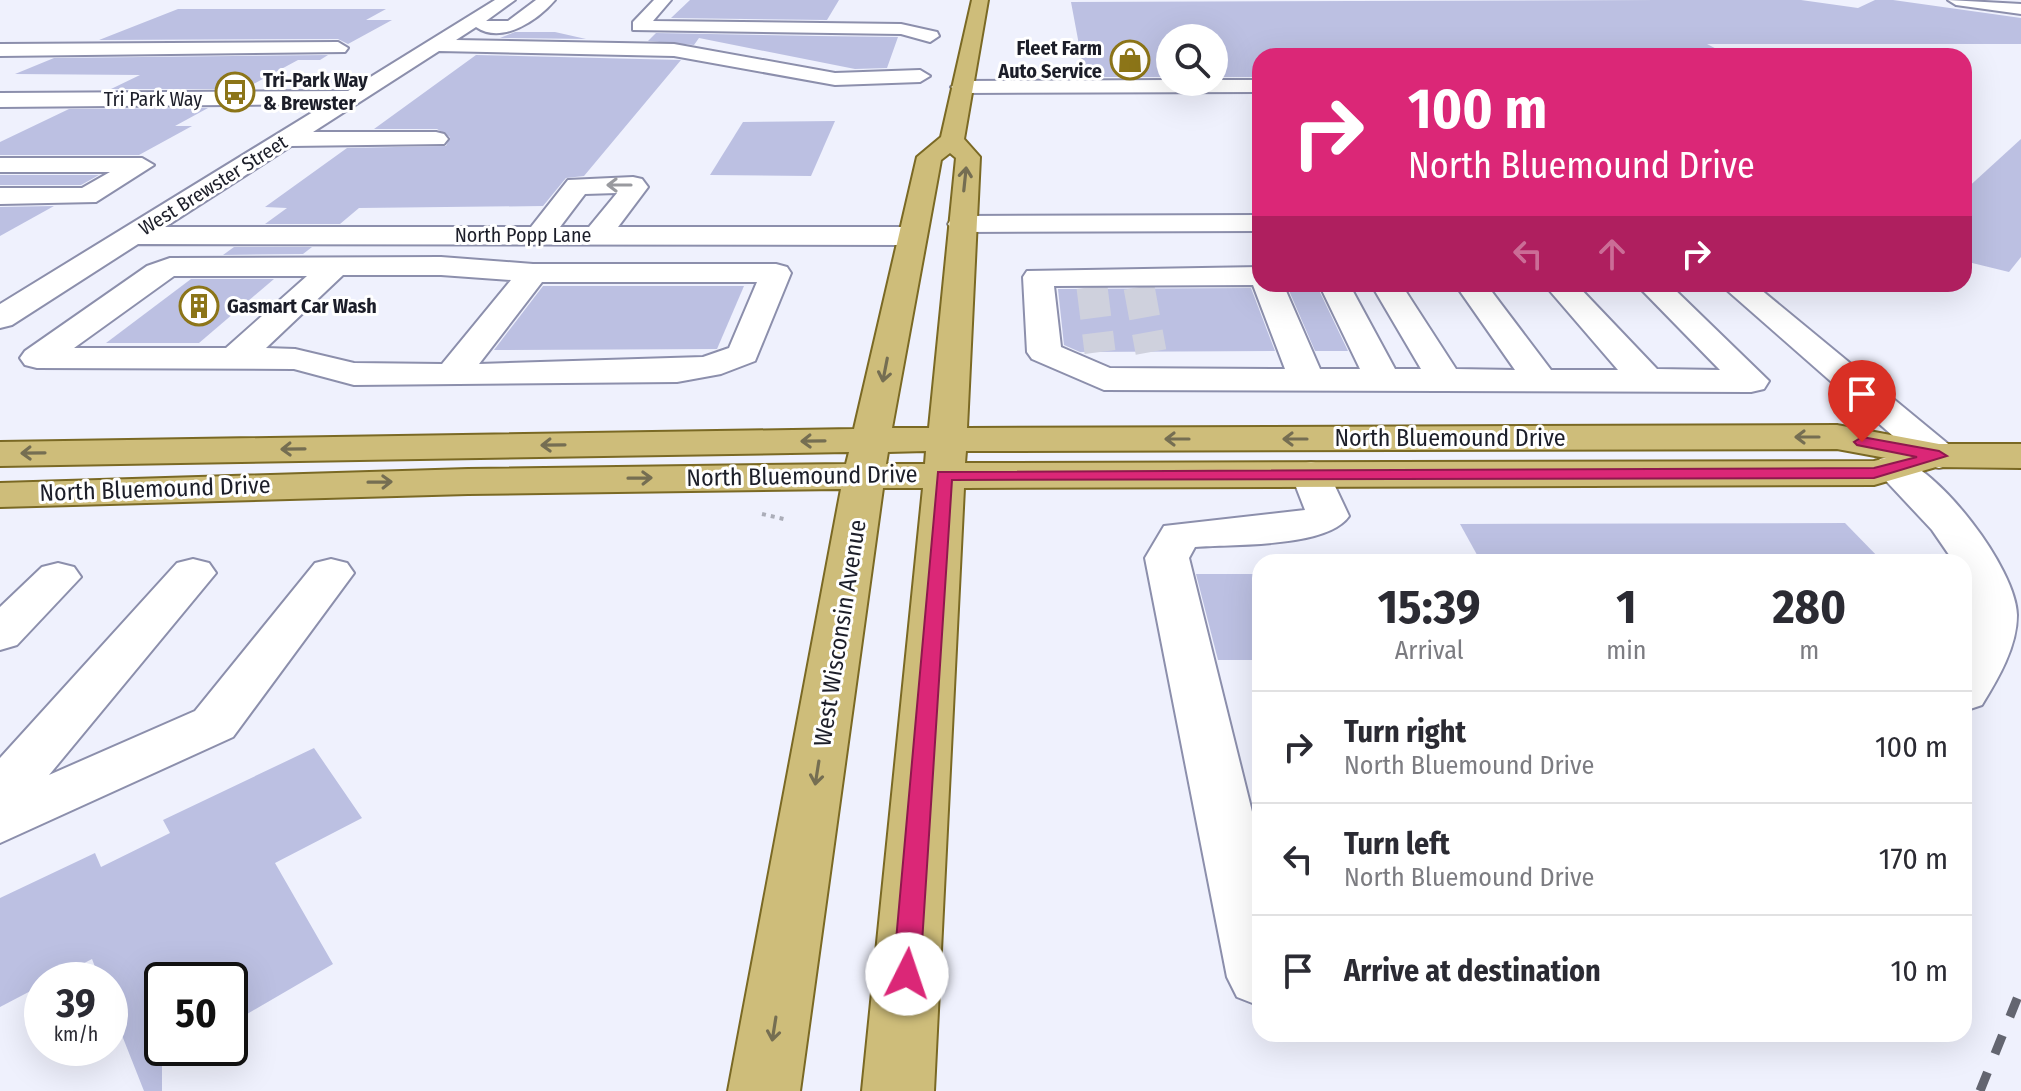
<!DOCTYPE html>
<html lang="en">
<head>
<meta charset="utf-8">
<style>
  body { margin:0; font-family:"Fira Sans Condensed",sans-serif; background:#f2f2f3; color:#2b2b33; height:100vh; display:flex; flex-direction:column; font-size:30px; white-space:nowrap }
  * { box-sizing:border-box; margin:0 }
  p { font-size:26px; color:#7c7c81 }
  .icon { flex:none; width:44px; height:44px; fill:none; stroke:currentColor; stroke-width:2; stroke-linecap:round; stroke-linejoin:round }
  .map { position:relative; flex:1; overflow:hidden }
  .sheet { position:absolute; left:1252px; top:554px; width:720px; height:488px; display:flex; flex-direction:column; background:#fff; border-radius:24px; box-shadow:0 8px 32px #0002 }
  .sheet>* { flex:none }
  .guide { position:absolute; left:1252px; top:48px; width:720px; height:244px; border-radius:24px; box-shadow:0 8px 32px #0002; background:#db2777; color:#fff; overflow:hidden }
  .buttons { position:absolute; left:1156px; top:24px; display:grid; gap:16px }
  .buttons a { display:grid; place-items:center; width:72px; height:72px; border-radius:50%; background:#fff; box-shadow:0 8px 32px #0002; font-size:40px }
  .speed { position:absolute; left:24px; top:962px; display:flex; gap:16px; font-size:40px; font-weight:700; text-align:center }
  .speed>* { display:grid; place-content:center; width:104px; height:104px; border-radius:50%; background:#fff; box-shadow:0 8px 32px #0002; line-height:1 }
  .speed small { font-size:20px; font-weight:400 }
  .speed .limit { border:4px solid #111; border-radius:12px; background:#fff; color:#111 }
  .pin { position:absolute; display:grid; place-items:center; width:68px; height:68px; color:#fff; margin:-82px -34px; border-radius:50% 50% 50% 0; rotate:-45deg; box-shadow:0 0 8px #0007 }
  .pin .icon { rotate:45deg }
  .me { position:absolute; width:88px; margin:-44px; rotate:4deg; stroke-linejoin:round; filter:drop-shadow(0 0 6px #0008) }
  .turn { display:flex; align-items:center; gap:28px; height:168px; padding:0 24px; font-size:36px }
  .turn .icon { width:104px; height:104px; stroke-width:2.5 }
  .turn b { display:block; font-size:56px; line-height:68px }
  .lanes { display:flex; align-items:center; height:76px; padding:0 24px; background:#0003; justify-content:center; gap:40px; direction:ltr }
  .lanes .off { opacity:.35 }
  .eta { display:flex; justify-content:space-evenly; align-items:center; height:136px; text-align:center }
  .eta b { font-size:48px; font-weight:700; line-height:56px }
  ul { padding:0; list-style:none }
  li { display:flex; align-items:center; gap:24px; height:112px; padding:0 24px; border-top:2px solid #e1e1e2 }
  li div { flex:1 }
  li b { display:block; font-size:30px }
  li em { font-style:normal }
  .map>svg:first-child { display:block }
</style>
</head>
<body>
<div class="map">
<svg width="2021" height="1091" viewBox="0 0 2021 1091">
  <rect width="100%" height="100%" fill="#eff1fd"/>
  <g fill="#bcc0e2">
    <path d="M690,0H839L827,20L671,18Z"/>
    <path d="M1660,0H1801L1858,8L1875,0H1893L2021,18V44H1707L1730,56H1260V77H1214V38H1170V77H1085L1071,2Z"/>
    <path d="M178,9H386L366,20H392L348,44L338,39L99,40Z"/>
    <path d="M515,32H555L586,39L500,38Z"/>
    <path d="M656,33L817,36L898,37L887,68L855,69L699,38L694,45L648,41Z"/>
    <path d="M328,55L320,60H298L244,89H111L140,75L15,74L54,58Z"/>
    <path d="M476,55L681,60L584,176L566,178L543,206L359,208L340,224H265L287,208L265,207L347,148L446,146L450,137L437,129H374Z"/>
    <path d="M208,108L175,126H192L139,155H0V142L69,109Z"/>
    <path d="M835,121L811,176L710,175L743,122Z"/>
    <path d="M2021,139V257L2009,272L1964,261V191Z"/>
    <path d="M0,175H99L81,185H0Z"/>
    <path d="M54,206L0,236V207Z"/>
    <path d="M234,247H312L303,254L223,255Z"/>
    <path d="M191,279H274L199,343H106Z"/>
    <path d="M543,286H744L717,349L494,350Z"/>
    <path d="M1287,286H1317L1348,351H1315Z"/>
    <path d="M1251,288L1275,351L1080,352L1064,345L1058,289Z"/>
    <path d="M1845,523L1883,562H1481L1460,524Z"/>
    <path d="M1196,574H1260V660H1218Z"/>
    <path d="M314,748L362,818L275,863L333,964L230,1024V980H162V1091H144L110,1005V980H100L92,959L52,980H42V985L0,1007V898L95,853L101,867L170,833L163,820Z"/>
  </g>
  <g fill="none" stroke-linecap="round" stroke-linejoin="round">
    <g stroke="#cfd1dd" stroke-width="31" stroke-dasharray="31 15" stroke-linecap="butt">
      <path d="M1092,287L1100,352"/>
      <path d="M1139,287L1151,352"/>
    </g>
    <g stroke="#8c8fac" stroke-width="4">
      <g id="minor">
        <path d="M495,0H515L486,21H508L536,0H555C538,20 502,45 476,27L456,40L674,44L835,73L920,70L930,76L920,82L835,85L674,56L439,51L313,132H436L444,134L448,139L444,144L291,146L165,227H531L568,180L633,177L642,179L648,187L618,227H913L923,230L927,236L923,242L913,245L138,244L12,325L0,328V304L326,104L0,107V93L348,91ZM617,193L589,227H560L585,194Z"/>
        <path d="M654,0H671L653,21L901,24L937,32L939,36L930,42L901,34L633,30V22Z"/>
        <path d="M1948,0L2021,4V14L1956,5Z"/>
        <path d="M338,42L348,48L345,52L0,56V44Z"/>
        <path d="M1170,80H1260V92L962,93L951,87L962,81Z"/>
        <path d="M0,158H142L154,165L96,202L0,204V188H82L110,172H0Z"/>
        <path d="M1260,215V231L962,232L952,230L948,224L952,218L962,216Z"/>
        <path d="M441,257L533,264H776L787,267L791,273L755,361L721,374L677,382L354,385L294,369L37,368L25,365L20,358L25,351L147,266L170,258ZM343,275H441L511,280L442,364L354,363L295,349L266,348ZM174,276H307L226,348H74ZM542,282H757L729,348L703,357L479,364Z"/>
        <path d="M1260,267V284H1283L1320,369H1360L1319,284H1349L1395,369H1421L1371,284H1401L1456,369L1515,370L1455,284H1486L1551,370H1618L1544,284H1576L1657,369L1720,370L1636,284H1669L1769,381L1764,389L1751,392L1104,390L1032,359L1027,352L1023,277L1027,271ZM1253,285L1285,369L1110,368L1061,347L1054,286Z"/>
        <path d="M1720,284H1754L1953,448L1959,456L1953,464L1939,468L1925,464Z"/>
        <path d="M1894,456C1938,467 2016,568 2017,615C2017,647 1998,679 1982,705L1964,711V642L1969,613L1964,562H1954L1932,530L1874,468L1880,459Z"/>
        <path d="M1311,462L1325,465L1349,516C1327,548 1233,544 1195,547L1189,558L1260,844V1006L1237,997L1227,977L1145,558L1164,526L1305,510L1291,474L1297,465Z"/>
        <path d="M193,559L209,563L216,573L49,775L195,711L315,563L331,559L347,563L354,573L233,737L0,843V758L177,563Z"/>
        <path d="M58,563L74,567L81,577L17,645L0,650V607L42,567Z"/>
      </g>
    </g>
    <g stroke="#7a6924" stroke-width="4">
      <path id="major" d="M972,0H988L964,139L980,157L967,428L1837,425L1939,444H2021V468L1936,467L1874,485L964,488L934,1091H862L923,488H883L800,1091H728L841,489L468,494L0,507V483L468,469L846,464L849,452L0,466V442L854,429L917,157L941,137ZM950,153L956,158L929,428H892L941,160ZM1837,449L1886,458L1874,461L965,463L966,451ZM926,451L925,464H886L888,452Z"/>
    </g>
    <path stroke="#abadb8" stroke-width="4" stroke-dasharray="4 5" stroke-linecap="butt" d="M762,514L788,520"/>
    <use href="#minor" fill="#fff" fill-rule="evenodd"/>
    <use href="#major" fill="#cebd7a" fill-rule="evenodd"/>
    <path stroke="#636570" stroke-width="9" stroke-dasharray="20 20" stroke-linecap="butt" d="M1980,1091L2021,989"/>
  </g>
  <defs><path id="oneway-shaft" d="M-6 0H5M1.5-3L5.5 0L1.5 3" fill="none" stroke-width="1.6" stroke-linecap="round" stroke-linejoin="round" transform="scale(2)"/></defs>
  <g stroke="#756e52">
    <use href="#oneway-shaft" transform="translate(965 179) rotate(-84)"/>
    <use href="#oneway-shaft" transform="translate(885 370) rotate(101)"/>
    <use href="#oneway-shaft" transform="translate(1807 437) rotate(180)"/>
    <use href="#oneway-shaft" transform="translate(1177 439) rotate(180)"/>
    <use href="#oneway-shaft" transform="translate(1295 439) rotate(180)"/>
    <use href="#oneway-shaft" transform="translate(813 441) rotate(179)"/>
    <use href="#oneway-shaft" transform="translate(553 445) rotate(179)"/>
    <use href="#oneway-shaft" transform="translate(293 449) rotate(179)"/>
    <use href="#oneway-shaft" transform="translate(33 453) rotate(179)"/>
    <use href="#oneway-shaft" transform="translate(640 478) rotate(-1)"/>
    <use href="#oneway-shaft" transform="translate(380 482) rotate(-1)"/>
    <use href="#oneway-shaft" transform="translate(817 773) rotate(99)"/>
    <use href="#oneway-shaft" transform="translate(774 1029) rotate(99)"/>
  </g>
  <use stroke="#999a9f" href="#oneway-shaft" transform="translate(619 185) rotate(-180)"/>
  <path fill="#db2777" stroke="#8e194d" stroke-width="2" d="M1862,437L1939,451L1947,456L1874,478L952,480L920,974L916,983L907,986L897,983L893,974L938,472L1874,468L1917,457L1857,445L1854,442Z"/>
  <defs>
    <g id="shop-ring" transform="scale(2)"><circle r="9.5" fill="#fff" stroke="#8c7518" stroke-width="1.5"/><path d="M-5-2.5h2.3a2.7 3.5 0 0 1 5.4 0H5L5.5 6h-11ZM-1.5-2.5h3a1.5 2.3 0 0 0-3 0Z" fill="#8c7518"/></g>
    <g id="bus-ring" transform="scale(2)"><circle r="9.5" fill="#fff" stroke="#8c7518" stroke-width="1.5"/><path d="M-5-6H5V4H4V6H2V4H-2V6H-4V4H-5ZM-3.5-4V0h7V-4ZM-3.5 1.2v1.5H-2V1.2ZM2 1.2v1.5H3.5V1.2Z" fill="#8c7518"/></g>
    <g id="building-ring" transform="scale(2)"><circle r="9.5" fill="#fff" stroke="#8c7518" stroke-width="1.5"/><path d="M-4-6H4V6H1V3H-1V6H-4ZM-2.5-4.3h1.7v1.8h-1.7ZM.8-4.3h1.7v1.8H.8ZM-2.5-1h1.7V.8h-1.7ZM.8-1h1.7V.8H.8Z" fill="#8c7518"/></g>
  </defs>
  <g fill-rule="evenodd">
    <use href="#shop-ring" x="1130" y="60"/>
    <use href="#bus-ring" x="235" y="92"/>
    <use href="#building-ring" x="199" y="306"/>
  </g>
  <g text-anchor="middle" stroke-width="6" stroke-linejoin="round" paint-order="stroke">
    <g font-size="20" font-weight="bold" fill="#1c1e29" stroke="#fff" text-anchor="start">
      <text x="1102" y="55" text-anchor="end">Fleet Farm<tspan x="1102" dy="23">Auto Service</tspan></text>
      <text x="263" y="87">Tri-Park Way<tspan x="263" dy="23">&amp; Brewster</tspan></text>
      <text x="227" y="313">Gasmart Car Wash</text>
    </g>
    <g font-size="20" fill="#1c1e29" stroke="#fff">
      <text x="153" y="106">Tri Park Way</text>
      <text transform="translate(213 185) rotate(-32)" y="7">West Brewster Street</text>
      <text x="523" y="242">North Popp Lane</text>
    </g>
    <g font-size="24" fill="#1c1e29" stroke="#fff">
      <text x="1450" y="446">North Bluemound Drive</text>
      <text transform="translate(802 476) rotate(-1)" y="8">North Bluemound Drive</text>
      <text transform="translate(155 489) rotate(-2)" y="8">North Bluemound Drive</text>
      <text transform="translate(840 633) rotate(-81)" y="8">West Wisconsin Avenue</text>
    </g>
  </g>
</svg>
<div class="buttons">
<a><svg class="icon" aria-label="search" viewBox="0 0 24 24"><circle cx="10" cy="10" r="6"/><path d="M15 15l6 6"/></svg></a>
</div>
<div class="speed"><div>39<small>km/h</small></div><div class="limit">50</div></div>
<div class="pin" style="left:1862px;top:442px;background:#d93025"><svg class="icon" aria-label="arrive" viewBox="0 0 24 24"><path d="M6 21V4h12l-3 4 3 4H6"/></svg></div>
<svg class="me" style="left:907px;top:974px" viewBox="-20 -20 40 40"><circle r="19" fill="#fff"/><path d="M0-13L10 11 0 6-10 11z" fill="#db2777"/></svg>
<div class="guide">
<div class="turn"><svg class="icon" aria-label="right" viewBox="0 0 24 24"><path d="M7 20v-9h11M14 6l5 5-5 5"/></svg><div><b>100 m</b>North Bluemound Drive</div></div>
<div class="lanes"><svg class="icon off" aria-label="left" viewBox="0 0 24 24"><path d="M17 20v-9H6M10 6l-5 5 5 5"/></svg><svg class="icon off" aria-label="ahead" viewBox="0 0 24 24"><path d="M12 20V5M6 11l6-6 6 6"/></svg><svg class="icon" aria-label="right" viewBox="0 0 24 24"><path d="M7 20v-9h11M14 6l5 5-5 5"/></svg></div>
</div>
<section class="sheet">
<div class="eta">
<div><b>15:39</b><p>Arrival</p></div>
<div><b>1</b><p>min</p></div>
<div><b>280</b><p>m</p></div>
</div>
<ul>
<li><svg class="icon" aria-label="right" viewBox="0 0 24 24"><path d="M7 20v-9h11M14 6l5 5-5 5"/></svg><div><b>Turn right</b><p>North Bluemound Drive</p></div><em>100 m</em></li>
<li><svg class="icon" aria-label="left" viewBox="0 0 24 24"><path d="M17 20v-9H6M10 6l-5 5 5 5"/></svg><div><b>Turn left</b><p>North Bluemound Drive</p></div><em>170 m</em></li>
<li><svg class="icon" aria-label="arrive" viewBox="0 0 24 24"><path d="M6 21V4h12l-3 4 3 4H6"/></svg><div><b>Arrive at destination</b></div><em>10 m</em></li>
</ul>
</section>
</div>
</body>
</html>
